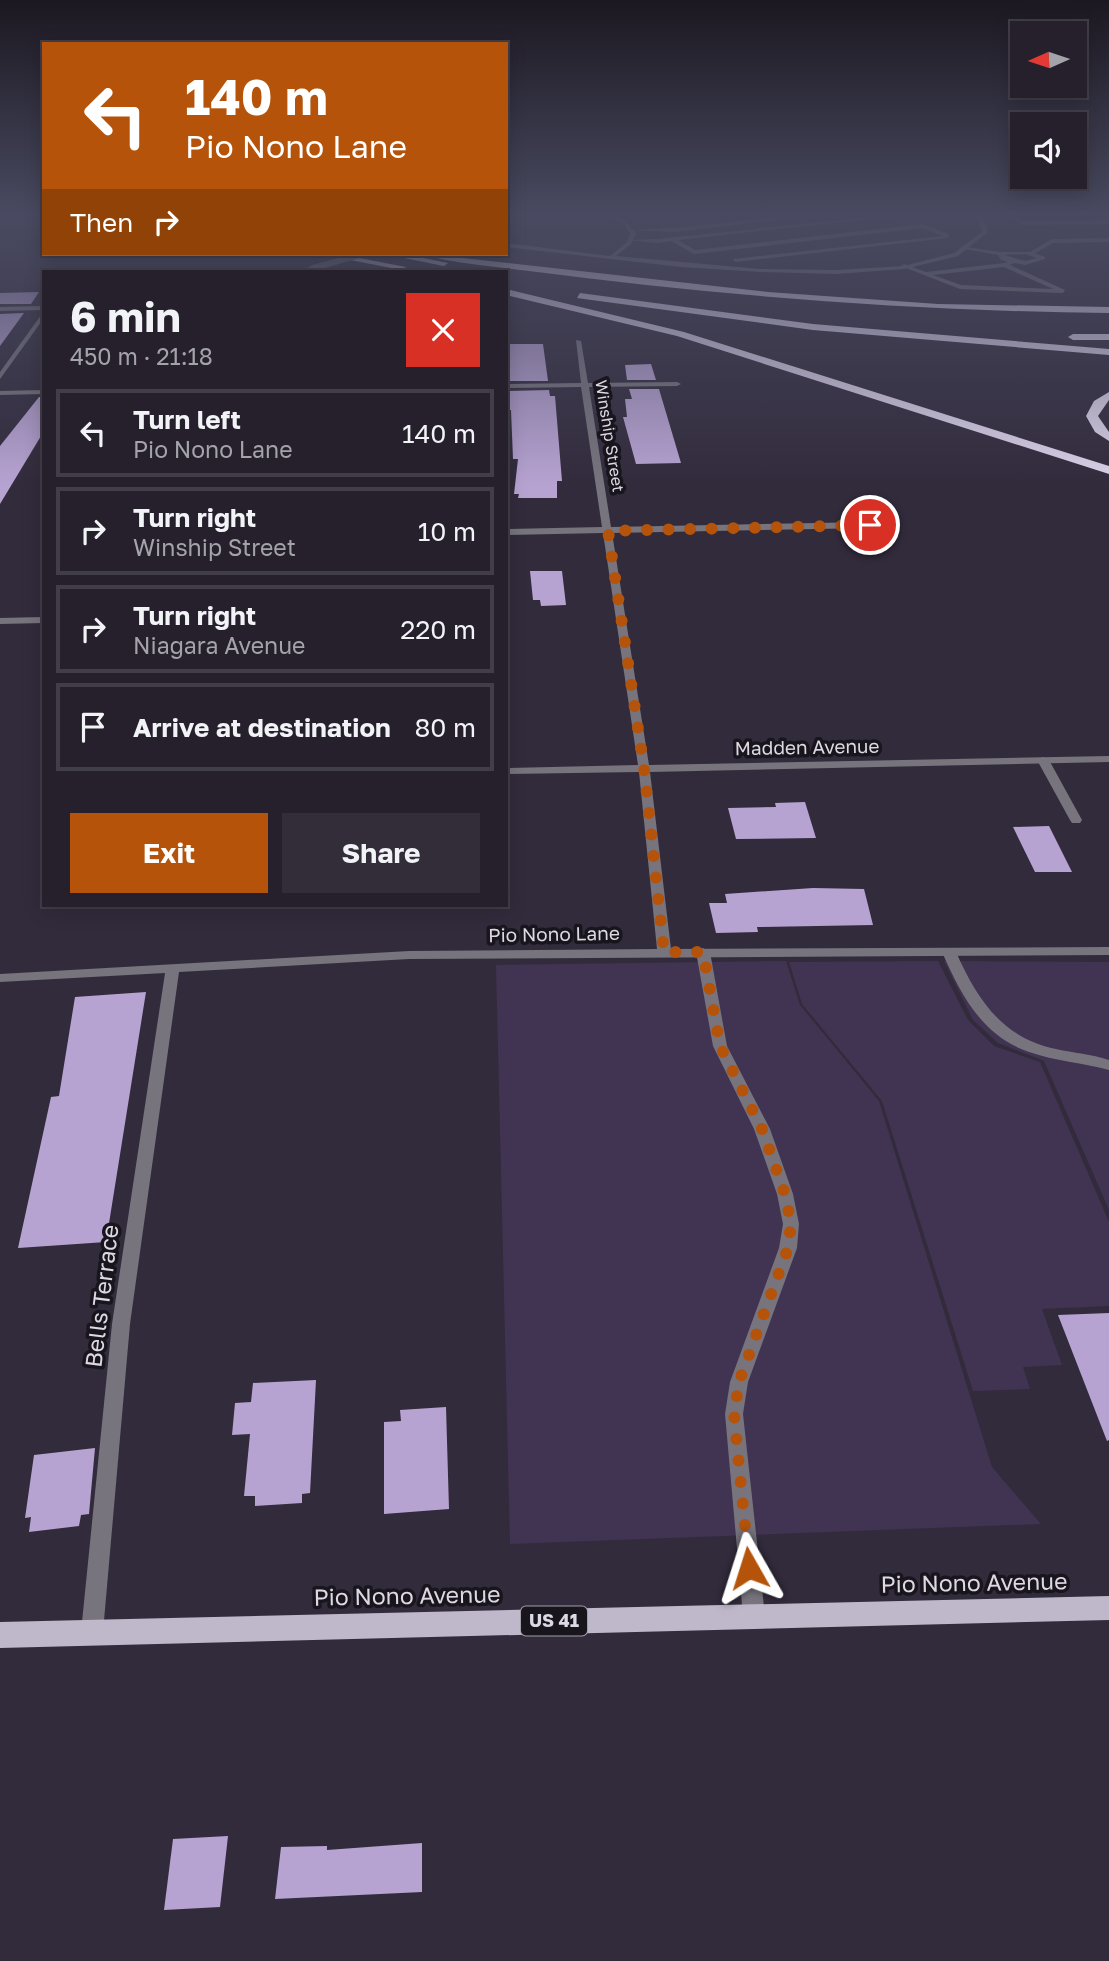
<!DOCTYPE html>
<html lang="en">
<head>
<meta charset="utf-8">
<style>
  body { margin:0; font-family:"Golos Text",sans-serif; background:#322d39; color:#f1f3f6; height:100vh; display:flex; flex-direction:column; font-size:26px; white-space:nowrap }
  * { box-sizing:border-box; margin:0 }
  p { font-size:23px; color:#a4a3aa }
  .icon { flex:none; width:38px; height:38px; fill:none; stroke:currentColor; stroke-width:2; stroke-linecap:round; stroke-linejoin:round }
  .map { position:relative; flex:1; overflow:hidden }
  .panel { position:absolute; left:42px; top:270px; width:466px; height:637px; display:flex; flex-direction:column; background:#26202d; border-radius:0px; box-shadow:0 4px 18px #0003,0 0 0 2px #423e49 }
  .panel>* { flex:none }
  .guide { position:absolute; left:42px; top:42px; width:466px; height:214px; border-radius:0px; box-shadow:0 4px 18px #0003,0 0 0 2px #423e49; background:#b45309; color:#fff; overflow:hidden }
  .needle { width:46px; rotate:267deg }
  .fabs { position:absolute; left:1010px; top:21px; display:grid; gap:14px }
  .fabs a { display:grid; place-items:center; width:77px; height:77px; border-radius:0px; background:#26202d; box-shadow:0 4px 18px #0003,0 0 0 2px #423e49; font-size:35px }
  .pin { position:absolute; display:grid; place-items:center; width:60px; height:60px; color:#fff; margin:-30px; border:4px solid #fff; border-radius:50%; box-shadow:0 2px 7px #0007 }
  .me { position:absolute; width:77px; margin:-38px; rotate:354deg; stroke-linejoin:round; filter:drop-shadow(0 0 5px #0008) }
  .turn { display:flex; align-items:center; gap:24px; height:147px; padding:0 28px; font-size:32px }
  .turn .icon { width:91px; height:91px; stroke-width:2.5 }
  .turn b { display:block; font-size:49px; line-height:60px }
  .then { display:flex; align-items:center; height:66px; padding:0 28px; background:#0003; gap:14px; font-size:26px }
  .round { display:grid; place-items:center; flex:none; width:74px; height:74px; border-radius:0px; background:#322d39 }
  .headline { display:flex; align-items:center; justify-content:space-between; height:119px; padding:0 28px }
  h1 { font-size:42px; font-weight:700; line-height:52px }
  .primary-button { display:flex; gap:14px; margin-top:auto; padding:14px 28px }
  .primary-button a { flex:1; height:80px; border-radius:0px; background:#b45309; color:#fff; font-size:28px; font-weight:700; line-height:80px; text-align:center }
  .primary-button a+a { background:#322d39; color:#f1f3f6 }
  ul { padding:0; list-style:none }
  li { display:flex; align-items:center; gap:21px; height:88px; margin:0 14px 10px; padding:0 14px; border:4px solid #423e49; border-radius:0px }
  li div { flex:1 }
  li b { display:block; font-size:26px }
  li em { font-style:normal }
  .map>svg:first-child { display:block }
</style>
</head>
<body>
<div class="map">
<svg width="1109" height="1961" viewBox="0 0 1109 1961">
  <rect width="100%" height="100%" fill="#322b3c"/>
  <g fill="#413352">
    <path d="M786,961L800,1005L879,1101L992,1467L1041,1524L510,1544L496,965Z"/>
    <path d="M938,961L968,1020L994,1046L1040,1062L1109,1222V1306L1042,1309L1062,1365L1023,1367L1030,1389L973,1391L882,1101L802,1004L789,962Z"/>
    <path d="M944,961L1109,962V1210L1044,1061L998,1043L973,1020Z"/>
  </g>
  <g fill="#b7a3d2">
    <path d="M39,292L31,304H0V293Z"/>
    <path d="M24,313L0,346V314Z"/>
    <path d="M506,344H543L548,381H506Z"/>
    <path d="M651,364L656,380H627L625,365Z"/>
    <path d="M629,389H659L681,463L636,464L623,417H627L625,399H632Z"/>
    <path d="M549,390L550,396H555L562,481H557V498H518L519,494H514L518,459H513L511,410H506V391Z"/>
    <path d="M39,397H44V431L0,504V446Z"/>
    <path d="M530,571H562L566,605L541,606L540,600H533Z"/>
    <path d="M805,802L816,838L736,839L728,808L776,807L775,803Z"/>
    <path d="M1049,826L1072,872H1035L1013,827Z"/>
    <path d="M813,888L864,889L873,925L757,927L758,932L716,933L709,903H727L725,894Z"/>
    <path d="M146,992L106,1242L18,1248L51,1097L59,1096L75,997Z"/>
    <path d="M1109,1313V1440L1107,1441L1058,1315Z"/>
    <path d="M316,1380L310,1493L302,1494V1503L255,1506V1496H244L250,1434L232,1435L235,1403L251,1402L253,1383Z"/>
    <path d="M446,1407L449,1509L384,1514V1422L401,1421L400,1410Z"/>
    <path d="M95,1448L89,1514L81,1515L79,1526L29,1532L31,1517L25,1518L34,1455Z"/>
    <path d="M228,1836L220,1907L164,1910L173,1839Z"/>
    <path d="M422,1843V1892L275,1899L281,1847L327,1846V1850Z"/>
  </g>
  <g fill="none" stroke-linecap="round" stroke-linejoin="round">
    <g fill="#77747d" fill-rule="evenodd">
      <path d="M829,212H845L675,232L629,230L675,228Z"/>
      <path d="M918,212H934L678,240L695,250L923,224L949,234L948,238L735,262L733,259L943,236L922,228L694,254L671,241L657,243L628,240L657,239Z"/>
      <path d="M1005,212H1011L1023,221L1109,220V224L1022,225Z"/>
      <path d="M1109,238V242L1053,243L1035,253L1045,257V259L1025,265L1014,263L1010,265L1065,290L1063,293L960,289L901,266L904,264L926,272L1004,263L1008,262L1001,260L998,255L964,249L967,247L1000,252H1030L1052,239ZM1025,254L1037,258L1025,261L1004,255ZM1004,267L1053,289L961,285L933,275Z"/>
      <path d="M1043,757L1049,760L1082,820L1080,823H1072L1070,820L1037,760Z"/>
      <path d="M703,948L710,952L727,1046L770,1129L793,1194L799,1224L797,1248L748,1382L743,1414L765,1616L761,1623L754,1626L747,1623L743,1616L725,1414L730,1382L779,1248L783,1224L777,1194L754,1129L713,1046L696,952Z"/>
      <path d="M949,948L956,952C977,999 1002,1038 1056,1049C1074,1053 1091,1054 1109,1060V1070C1083,1063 1055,1061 1029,1052C982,1036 961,995 942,952Z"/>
    </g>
    <g fill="#77747d" fill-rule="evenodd">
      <path d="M598,212C614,211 628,221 636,234L631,244L616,256L760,269L836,270L904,266L954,253L982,232L979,222L970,212H976L985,222L988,232L958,256L904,269L836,274L760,272L681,267L506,247V243L610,256L627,242L630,234L624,224Z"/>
      <path d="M313,266L315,269L298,271L299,270Z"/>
      <path d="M44,306V310L0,311V307Z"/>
      <path d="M44,311V318L0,379V372Z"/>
      <path d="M506,319L509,320V322L506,323Z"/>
      <path d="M576,340L581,341L588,383L677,382L681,384L677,386L589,387L611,527L870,522L874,525L870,528L612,533L649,765L1109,756V762L650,772L671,949L1109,947V955L409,959L179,972L130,1324L103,1632L100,1639L92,1642L84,1639L81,1632L112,1324L165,973L0,982V974L409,951L657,949L639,772L506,774V768L638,765L603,533L506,535V529L602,527L581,387L506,388V384L581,383Z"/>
      <path d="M44,390V394L0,395V391Z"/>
      <path d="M44,617V623L0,624V618Z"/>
    </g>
    <path fill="#bfb8ca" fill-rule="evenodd" d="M1109,1596V1620L0,1648V1622Z"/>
    <g fill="#dcd3e9" fill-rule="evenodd">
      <path d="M319,254H338L406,267L402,270Z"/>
      <path d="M384,254H403L448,263L444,266Z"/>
      <path d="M426,254L768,292L938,304L1109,307V313C914,311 722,296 529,271C509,268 438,262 426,254Z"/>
      <path d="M506,289L684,332L1109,466V474L677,336L506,295Z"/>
      <path d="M580,293L813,324L1109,349V355L813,330L577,298Z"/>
      <path d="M1109,334V340H1073L1068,337L1073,334Z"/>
      <path d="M1109,392V400L1098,416L1109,432V441L1095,432L1086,416L1094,401Z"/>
    </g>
    <path stroke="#77747d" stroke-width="6" d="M313,268L363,254"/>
  </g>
  <linearGradient id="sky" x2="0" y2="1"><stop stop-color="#1c1821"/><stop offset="0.44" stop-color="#494a61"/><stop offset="1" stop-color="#494a61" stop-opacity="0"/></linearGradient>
  <rect width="1109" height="486" fill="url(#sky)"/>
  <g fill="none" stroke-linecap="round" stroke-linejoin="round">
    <path stroke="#b45309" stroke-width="12" stroke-dasharray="0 21.6" d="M749,1568L734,1414L739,1382L788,1248L791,1224L785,1194L762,1129L720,1046L703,952H664L644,768L608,531L870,525"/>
  </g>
  <g text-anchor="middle" stroke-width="7" stroke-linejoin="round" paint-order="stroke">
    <g font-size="16" fill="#ddd8e3" stroke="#19151d">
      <text transform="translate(610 436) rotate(81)" y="6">Winship Street</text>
    </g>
    <rect fill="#19151d" stroke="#a29ea8" stroke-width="2" x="521" y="1606.5" width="66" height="29" rx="5"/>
    <g font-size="18" font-weight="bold" fill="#ddd8e3">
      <text x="554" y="1627">US 41</text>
    </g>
    <g font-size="19" fill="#ddd8e3" stroke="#19151d">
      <text transform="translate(807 747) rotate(-1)" y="7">Madden Avenue</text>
      <text transform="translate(554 934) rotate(-1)" y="7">Pio Nono Lane</text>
    </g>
    <g font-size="23" fill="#ddd8e3" stroke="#19151d">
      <text transform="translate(102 1296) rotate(-83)" y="8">Bells Terrace</text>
      <text transform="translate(974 1583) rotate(-1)" y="8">Pio Nono Avenue</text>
      <text transform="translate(407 1596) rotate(-1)" y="8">Pio Nono Avenue</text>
    </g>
  </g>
</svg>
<div class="fabs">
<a><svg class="needle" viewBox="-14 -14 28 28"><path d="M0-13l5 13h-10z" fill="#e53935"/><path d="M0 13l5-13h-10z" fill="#a4a3aa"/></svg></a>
<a><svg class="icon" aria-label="sound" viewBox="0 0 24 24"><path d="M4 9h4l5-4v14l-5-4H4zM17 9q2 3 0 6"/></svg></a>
</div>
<div class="pin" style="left:870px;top:525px;background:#d93025"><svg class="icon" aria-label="arrive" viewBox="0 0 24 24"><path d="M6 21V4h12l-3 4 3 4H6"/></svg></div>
<svg class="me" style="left:749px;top:1568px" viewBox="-20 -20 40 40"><path d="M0-17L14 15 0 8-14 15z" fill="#b45309" stroke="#fff" stroke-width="4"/></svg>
<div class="guide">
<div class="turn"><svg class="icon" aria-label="left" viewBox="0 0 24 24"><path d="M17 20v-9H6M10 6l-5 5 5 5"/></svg><div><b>140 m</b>Pio Nono Lane</div></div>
<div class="then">Then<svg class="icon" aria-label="right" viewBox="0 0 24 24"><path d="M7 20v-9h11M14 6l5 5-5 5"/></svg></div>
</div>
<section class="panel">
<div class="headline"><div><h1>6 min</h1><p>450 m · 21:18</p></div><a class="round" style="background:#d93025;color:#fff"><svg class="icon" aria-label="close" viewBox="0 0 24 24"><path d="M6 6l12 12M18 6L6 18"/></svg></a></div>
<ul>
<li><svg class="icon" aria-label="left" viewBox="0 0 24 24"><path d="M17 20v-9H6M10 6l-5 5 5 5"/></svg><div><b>Turn left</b><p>Pio Nono Lane</p></div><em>140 m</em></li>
<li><svg class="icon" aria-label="right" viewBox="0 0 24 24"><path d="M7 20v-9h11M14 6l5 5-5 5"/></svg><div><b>Turn right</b><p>Winship Street</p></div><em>10 m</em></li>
<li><svg class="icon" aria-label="right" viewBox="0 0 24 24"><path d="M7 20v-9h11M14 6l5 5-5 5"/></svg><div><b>Turn right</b><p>Niagara Avenue</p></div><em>220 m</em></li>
<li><svg class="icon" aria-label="arrive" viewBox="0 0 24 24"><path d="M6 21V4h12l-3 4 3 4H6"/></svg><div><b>Arrive at destination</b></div><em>80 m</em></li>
</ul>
<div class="primary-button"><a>Exit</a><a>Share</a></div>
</section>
</div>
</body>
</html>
